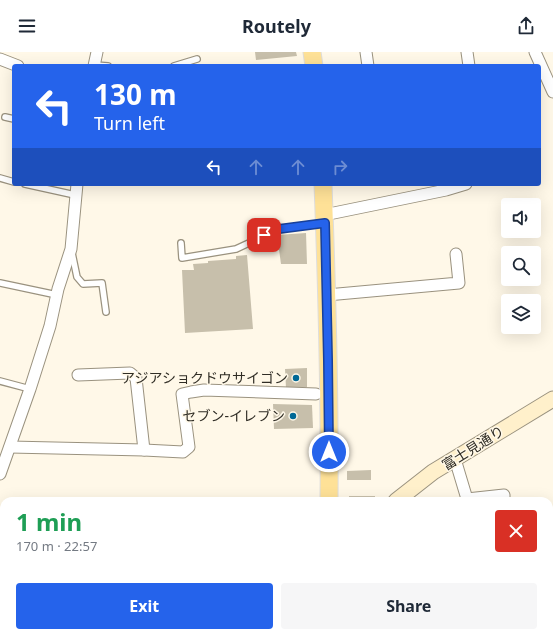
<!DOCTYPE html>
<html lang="en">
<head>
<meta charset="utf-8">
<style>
  body { margin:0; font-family:"Noto Sans","Noto Sans JP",sans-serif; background:#f6f6f7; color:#1f2937; height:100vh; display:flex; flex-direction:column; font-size:15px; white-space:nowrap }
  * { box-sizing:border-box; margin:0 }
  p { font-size:13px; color:#747a83 }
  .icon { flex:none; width:22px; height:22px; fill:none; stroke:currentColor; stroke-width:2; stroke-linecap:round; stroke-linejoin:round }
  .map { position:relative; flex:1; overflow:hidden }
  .drawer { position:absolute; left:0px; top:445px; width:553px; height:140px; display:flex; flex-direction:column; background:#fff; border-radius:12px 12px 0 0; box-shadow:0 4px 16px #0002 }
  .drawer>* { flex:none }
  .hud { position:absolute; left:12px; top:12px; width:529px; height:122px; border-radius:4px; box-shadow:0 4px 16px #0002; background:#2563eb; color:#fff; overflow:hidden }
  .fabs { position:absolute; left:501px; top:146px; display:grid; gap:8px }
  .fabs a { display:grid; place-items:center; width:40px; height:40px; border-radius:4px; background:#fff; box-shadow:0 4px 16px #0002; font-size:20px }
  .pin { position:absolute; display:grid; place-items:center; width:34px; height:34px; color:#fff; margin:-17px; border-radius:8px; box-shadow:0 2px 6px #0006 }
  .me { position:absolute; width:44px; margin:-22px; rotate:0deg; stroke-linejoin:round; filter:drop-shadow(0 0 3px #0008) }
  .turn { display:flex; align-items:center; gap:14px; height:84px; padding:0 16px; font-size:18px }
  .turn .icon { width:52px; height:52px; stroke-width:2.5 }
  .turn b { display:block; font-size:28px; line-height:34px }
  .lanes { display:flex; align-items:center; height:38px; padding:0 16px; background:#0003; justify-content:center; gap:20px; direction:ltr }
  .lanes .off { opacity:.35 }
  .round { display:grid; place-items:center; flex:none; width:42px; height:42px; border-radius:4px; background:#f6f6f7 }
  .overview { display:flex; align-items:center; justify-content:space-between; height:68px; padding:0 16px }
  h1 { font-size:24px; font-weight:700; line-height:30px; color:#1e9e55 }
  .button { display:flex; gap:8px; margin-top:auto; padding:8px 16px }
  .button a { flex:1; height:46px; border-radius:4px; background:#2563eb; color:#fff; font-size:16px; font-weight:700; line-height:46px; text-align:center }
  .button a+a { background:#f6f6f7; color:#1f2937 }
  header { display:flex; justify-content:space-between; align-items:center; height:52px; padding:0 16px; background:#fff; font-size:18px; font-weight:700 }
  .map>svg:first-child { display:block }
</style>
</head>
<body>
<header><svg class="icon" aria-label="menu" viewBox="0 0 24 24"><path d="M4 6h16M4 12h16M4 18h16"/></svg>Routely<svg class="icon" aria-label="share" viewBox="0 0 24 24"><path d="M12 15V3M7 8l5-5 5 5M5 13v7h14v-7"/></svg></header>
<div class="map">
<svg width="553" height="585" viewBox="0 0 553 585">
  <rect width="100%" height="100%" fill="#fff8e8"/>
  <g fill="#c7bfab">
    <path d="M255,0H296L297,4L256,8Z"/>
    <path d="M306,181L307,212H281L277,183Z"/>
    <path d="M247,203L253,277L185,281L182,218H194L193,212L208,211V209L236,207V204Z"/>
    <path d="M307,316V335L286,336L285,317Z"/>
    <path d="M273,352L312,353L313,376L274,377Z"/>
    <path d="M371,418V428H347V419Z"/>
    <rect x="349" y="444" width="26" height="5"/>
    <path d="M553,562V585H550V563Z"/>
    <rect x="470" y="581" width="75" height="4"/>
  </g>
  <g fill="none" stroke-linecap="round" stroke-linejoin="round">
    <g stroke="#9a927f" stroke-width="8">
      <g id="lane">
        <path d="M95,13L108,14"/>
        <path d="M174,14L197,7"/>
        <path d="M5,65L14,67"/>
        <path d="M0,126L14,130"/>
        <path d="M25,132L75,143"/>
        <path d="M181,191L182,206L236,197L279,177L322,171"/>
        <path d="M72,201L77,225L83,232L102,231L106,260"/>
        <path d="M0,231L57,243"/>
        <path d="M0,329L30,337"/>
      </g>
    </g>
    <g stroke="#9a927f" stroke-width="13">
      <g id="street">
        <path d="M366,0L368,14"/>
        <path d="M467,0L469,14"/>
        <path d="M535,0L553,40"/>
        <path d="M0,7L18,14"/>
        <path d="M94,14L97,0"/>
        <path d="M324,163L446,138L466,132"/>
        <path d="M327,243L459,231L456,202"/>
        <path d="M78,323L130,321L136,326L144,398"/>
        <path d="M10,395L144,398L183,400L189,395L182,342L191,340L204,338L316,342"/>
        <path d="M455,407L467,447L504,443V449"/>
        <path d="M0,422L30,337L50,274L58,237L71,197L77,132"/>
      </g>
    </g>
    <g stroke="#9a927f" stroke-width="17">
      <path id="secondary" d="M396,449L433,420L553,347"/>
    </g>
    <g stroke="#dedddc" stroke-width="19">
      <g id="primary">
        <path d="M312,0L314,14"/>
        <path d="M323,132C327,238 330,343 329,449"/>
        <path d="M328,585V581"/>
      </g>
    </g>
    <use href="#lane" stroke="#fff" stroke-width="5.5"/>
    <use href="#street" stroke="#fff" stroke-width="11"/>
    <use href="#secondary" stroke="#fff0cb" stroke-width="15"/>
    <use href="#primary" stroke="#fee197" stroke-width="17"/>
  </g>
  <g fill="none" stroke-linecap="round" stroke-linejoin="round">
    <g stroke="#184099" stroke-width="10">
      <path id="route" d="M264,183L279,177L325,171L328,308L329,400"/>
    </g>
    <use href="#route" stroke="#2563eb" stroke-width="7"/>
  </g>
  <g fill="#006896" stroke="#fff8e8" stroke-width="1.5">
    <circle cx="296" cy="326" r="4"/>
    <circle cx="293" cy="364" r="4"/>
  </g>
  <g text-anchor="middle" stroke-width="3" stroke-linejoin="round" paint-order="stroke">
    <g font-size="14" fill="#302d25" stroke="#fff8e8" text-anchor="end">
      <text x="288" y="331">アジアショクドウサイゴン</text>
      <text x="285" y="369">セブン-イレブン</text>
    </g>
    <g font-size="14" fill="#302d25" stroke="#fff8e8">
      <text transform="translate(473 396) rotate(-32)" y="5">富士見通り</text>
    </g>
  </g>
</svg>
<div class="fabs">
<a><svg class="icon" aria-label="sound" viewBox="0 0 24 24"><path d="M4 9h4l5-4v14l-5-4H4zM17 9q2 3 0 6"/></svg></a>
<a><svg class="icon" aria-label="search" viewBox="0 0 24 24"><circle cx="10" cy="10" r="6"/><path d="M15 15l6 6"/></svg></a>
<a><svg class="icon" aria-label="layers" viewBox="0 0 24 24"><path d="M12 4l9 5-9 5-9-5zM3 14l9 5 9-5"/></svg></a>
</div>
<div class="pin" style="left:264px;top:183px;background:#d93025"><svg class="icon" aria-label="arrive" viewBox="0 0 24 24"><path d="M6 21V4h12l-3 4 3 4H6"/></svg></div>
<svg class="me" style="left:329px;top:400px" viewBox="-20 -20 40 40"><circle r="17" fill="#2563eb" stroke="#fff" stroke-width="3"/><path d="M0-11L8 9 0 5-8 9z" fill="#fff"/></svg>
<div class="hud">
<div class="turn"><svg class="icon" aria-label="left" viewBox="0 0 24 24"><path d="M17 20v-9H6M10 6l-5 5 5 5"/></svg><div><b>130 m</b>Turn left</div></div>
<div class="lanes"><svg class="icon" aria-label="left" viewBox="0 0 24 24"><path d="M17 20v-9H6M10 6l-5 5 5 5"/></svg><svg class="icon off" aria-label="ahead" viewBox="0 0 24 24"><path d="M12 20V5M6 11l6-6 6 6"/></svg><svg class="icon off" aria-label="ahead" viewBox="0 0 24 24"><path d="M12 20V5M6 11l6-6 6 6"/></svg><svg class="icon off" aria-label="right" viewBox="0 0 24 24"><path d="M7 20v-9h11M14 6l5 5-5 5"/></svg></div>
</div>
<section class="drawer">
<div class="overview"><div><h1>1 min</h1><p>170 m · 22:57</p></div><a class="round" style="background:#d93025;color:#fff"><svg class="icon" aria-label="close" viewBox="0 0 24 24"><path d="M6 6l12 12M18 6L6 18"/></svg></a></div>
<div class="button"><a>Exit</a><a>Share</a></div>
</section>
</div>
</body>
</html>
